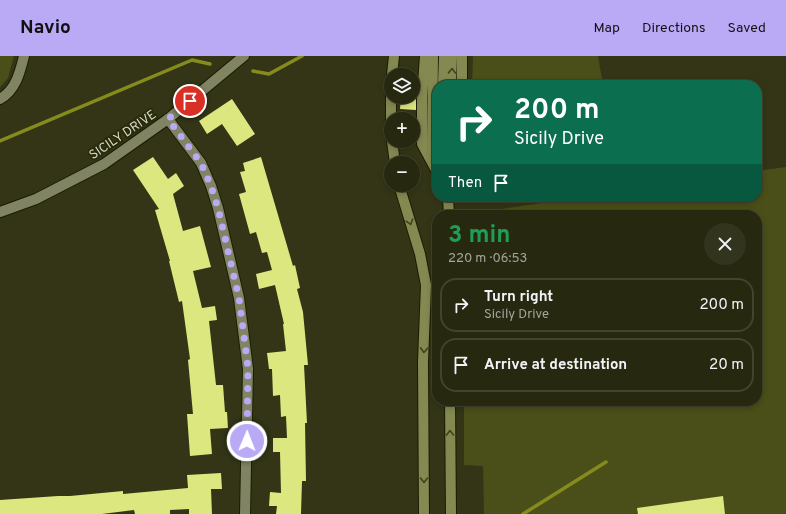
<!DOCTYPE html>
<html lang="en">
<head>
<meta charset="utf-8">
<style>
  body { margin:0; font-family:Overpass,sans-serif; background:#32341e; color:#f1f3f6; height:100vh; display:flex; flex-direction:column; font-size:15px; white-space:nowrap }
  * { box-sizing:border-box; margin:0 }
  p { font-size:13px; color:#a4a69f }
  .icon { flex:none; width:22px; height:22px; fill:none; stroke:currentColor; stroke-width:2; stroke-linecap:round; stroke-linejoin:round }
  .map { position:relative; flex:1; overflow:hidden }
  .drawer { position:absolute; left:432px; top:154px; width:330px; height:196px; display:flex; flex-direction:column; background:#262810; border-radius:16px; box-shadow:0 2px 6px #0003,0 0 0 1px #424430 }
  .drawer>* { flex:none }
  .banner { position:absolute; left:432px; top:24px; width:330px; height:122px; border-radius:16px; box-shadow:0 2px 6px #0003,0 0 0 1px #424430; background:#0b6e4f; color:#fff; overflow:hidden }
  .fabs { position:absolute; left:384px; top:12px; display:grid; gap:8px }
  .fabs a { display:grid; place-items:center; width:36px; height:36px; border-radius:50%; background:#262810; box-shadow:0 2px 6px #0003,0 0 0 1px #424430; font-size:20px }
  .pin { position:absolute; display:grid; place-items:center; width:34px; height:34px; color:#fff; margin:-17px; border:2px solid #fff; border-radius:50%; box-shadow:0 1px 4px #0007 }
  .me { position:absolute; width:44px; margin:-22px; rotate:1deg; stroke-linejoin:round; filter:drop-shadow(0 0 3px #0008) }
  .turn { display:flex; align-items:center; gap:14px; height:84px; padding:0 16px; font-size:18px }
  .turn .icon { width:52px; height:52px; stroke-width:2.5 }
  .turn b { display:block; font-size:28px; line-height:34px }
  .then { display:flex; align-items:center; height:38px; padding:0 16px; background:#0003; gap:8px; font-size:15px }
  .round { display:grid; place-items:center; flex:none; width:42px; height:42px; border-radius:21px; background:#32341e }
  .head { display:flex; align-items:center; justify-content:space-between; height:68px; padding:0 16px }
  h1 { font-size:24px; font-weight:700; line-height:30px; color:#1e9e55 }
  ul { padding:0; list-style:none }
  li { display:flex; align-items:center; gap:12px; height:54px; margin:0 8px 6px; padding:0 8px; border:2px solid #424430; border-radius:16px }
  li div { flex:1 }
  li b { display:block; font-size:15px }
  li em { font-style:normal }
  header { display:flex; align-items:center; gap:24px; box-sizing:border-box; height:56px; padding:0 20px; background:#baaaf6; color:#111 }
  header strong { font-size:19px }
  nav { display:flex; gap:22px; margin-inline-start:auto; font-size:14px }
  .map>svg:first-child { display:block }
</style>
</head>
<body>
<header>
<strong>Navio</strong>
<nav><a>Map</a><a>Directions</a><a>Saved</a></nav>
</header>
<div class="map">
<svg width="786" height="458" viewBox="0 0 786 458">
  <rect width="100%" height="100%" fill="#333516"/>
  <g fill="#4a4e18">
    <path d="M0,0H14L8,22L0,31Z"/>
    <path d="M473,0H598L603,29H472Z"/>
    <path d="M786,111V458H484L483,410L464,409V345H757V159H467L468,158L582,141H757V115Z"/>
  </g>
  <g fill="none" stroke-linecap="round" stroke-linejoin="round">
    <g stroke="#858b1d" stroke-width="3.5">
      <path d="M253,15L269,18L302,0"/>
      <path d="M0,85L192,4L210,8"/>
      <path d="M523,458L606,406"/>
    </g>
  </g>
  <g fill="#dde780">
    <path d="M413,35H416V54L400,53L401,42L413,41Z"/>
    <path d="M232,43L255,78L237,90L222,68L207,78L199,65Z"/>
    <path d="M153,101L168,123L176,117L184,130L173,138L183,175L200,170L211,211L193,215L202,252L215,250L217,264L209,265L216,329H223L225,356H227L228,372L210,373L212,398L190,400L187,358H193L188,304L190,303L182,245L179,246L169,205H170L155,154L159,153L133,114Z"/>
    <path d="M261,101L293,210L295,209L300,232L297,233L303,256L308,309H304L307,367H305L306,425H302L301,458H276L277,450H269L270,436L281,437L280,396H273V382H287L286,360L281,361L280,339L273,340L272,313H269L267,297L286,295L283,268H284L275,229L259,233L256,218L272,214L267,196L262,197L256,176L250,178L239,138L246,136L240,116L245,115L243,107Z"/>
    <path d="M221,417L222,433H211L212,458H189V453L170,454V458H135L134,454L102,458H0V444L58,440H70L123,435V438L188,432L187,419Z"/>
    <path d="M723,440L725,458H638L637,452Z"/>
  </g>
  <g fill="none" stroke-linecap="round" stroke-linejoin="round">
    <g stroke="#1b1d00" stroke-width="12">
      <g id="street">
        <path d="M0,43C16,34 20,16 24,0"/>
        <path d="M168,63L201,107L211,130L218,152L239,242L248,313L245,458"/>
        <path d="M0,156L36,143L104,108L168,63L244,0"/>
      </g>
    </g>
    <g stroke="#1b1d00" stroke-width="12">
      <g id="secondary">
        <path d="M425,0L422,42V88L437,116"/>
        <path d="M433,0L432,88L437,103"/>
        <path d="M392,19L394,0"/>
        <path d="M443,29L444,0"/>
        <path d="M451,29L452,0"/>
        <path d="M462,29V0"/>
        <path d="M391,74V41"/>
        <path d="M392,85L395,107"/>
        <path d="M399,129L420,198L426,229L423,306L424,458"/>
        <path d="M448,141L449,159"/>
        <path d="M450,345L451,458"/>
      </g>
    </g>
    <use href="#street" stroke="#808462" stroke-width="10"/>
    <use href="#secondary" stroke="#848851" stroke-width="10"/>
  </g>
  <defs><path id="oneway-chevron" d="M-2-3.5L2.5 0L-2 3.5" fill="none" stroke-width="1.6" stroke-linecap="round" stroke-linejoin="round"/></defs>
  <g stroke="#40421c">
    <use href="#oneway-chevron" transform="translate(452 15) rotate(-88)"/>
    <use href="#oneway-chevron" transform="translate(410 166) rotate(73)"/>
    <use href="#oneway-chevron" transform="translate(424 294) rotate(93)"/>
    <use href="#oneway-chevron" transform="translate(450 377) rotate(-91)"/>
    <use href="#oneway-chevron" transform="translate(424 424) rotate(90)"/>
  </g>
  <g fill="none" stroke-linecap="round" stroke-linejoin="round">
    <path stroke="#baaaf6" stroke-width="7" stroke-dasharray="0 12.6" d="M190,45L168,63L201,107L211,130L218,152L239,242L248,312L247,385"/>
  </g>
  <g text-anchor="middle" stroke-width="4" stroke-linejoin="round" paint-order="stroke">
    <g font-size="13" fill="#d6d8c6" stroke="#292b0b">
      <text transform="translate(122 78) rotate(-34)" y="5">SICILY DRIVE</text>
    </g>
  </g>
</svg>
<div class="fabs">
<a><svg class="icon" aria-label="layers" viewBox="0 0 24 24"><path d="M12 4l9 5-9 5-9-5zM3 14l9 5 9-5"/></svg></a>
<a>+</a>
<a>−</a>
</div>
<div class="pin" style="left:190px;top:45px;background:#d93025"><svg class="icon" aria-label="arrive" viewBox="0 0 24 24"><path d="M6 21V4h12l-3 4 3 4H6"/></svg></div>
<svg class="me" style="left:247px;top:385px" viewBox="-20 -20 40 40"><circle r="17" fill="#baaaf6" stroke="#fff" stroke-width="3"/><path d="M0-11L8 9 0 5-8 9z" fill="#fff"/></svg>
<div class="banner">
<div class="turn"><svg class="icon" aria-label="right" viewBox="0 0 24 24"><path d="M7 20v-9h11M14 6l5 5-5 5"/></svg><div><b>200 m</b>Sicily Drive</div></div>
<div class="then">Then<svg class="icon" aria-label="arrive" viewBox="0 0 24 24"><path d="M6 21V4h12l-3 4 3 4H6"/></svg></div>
</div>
<section class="drawer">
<div class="head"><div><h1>3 min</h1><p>220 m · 06:53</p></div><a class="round"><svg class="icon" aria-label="close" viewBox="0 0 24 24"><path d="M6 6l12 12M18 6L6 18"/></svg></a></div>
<ul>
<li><svg class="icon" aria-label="right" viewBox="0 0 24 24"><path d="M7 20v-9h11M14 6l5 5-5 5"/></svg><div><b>Turn right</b><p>Sicily Drive</p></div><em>200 m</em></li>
<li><svg class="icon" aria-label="arrive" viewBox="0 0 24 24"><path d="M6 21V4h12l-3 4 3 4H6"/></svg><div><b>Arrive at destination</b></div><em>20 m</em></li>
</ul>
</section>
</div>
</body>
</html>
